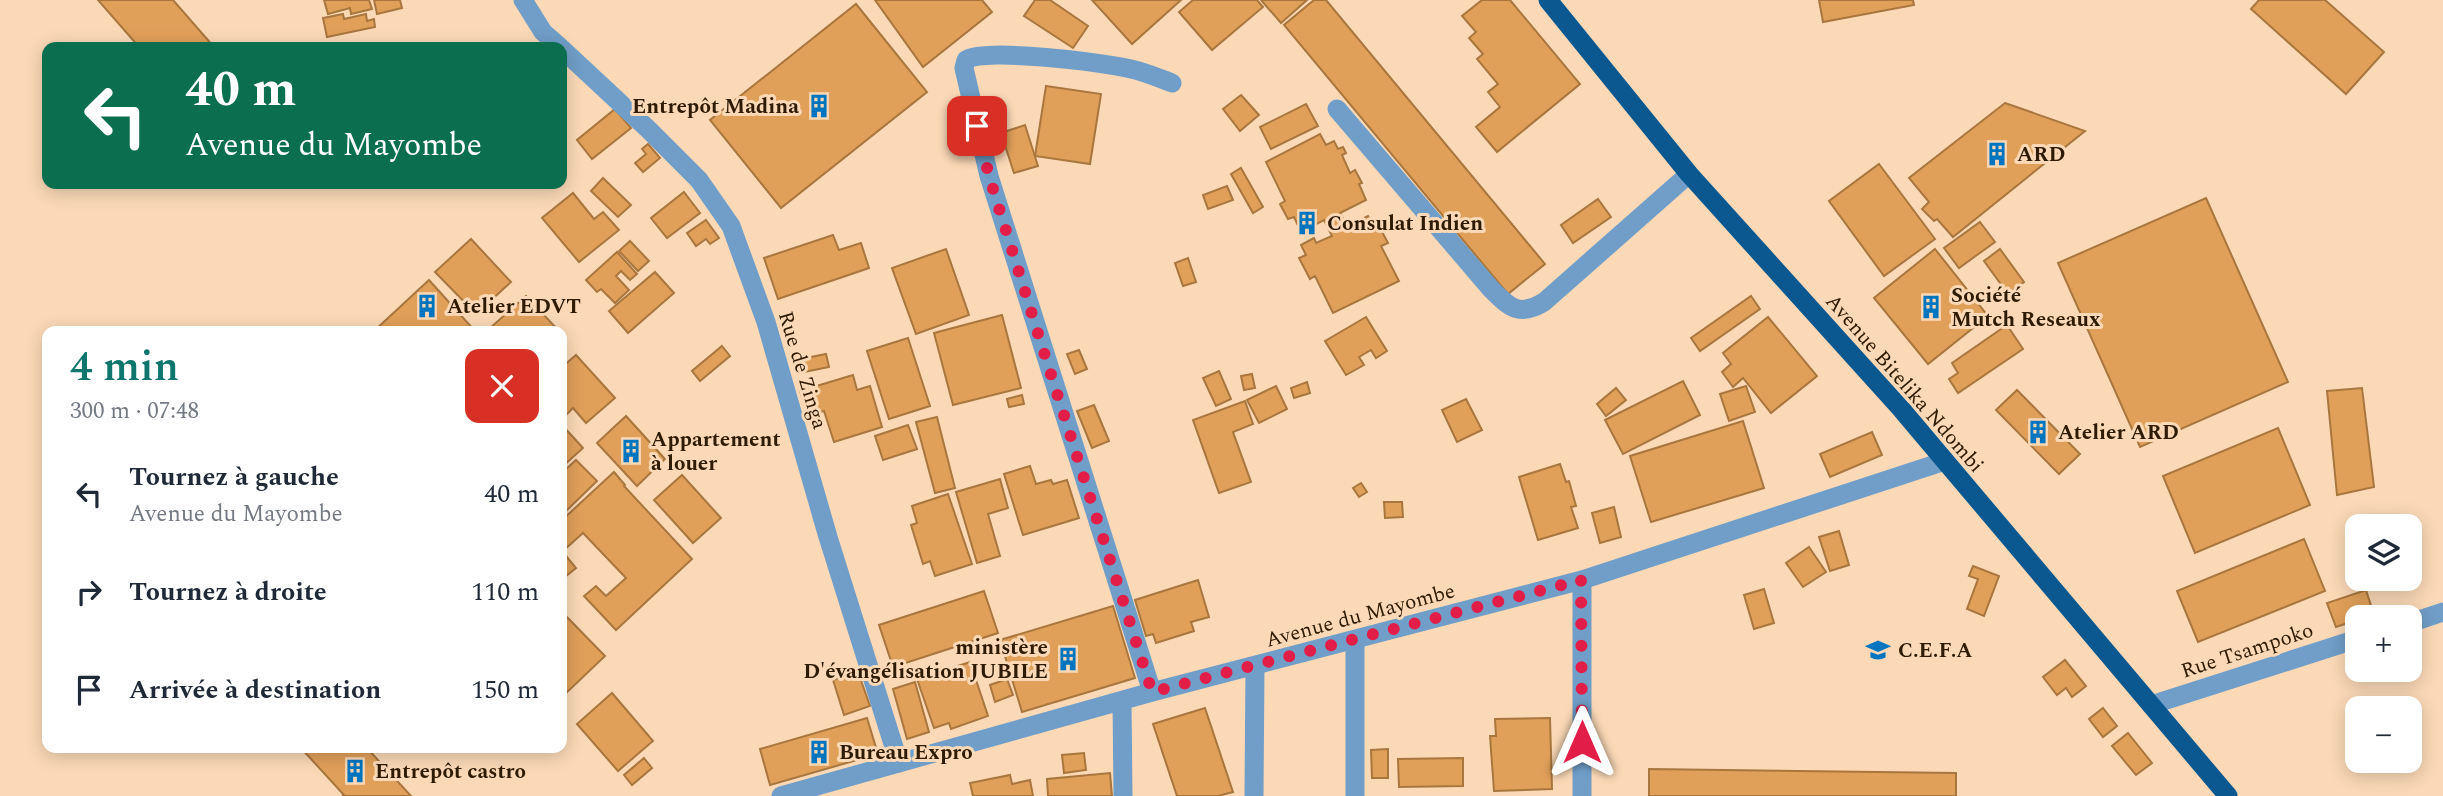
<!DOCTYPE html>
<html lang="fr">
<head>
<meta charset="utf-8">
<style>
  body { margin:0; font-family:Spectral,serif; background:#f2f2f3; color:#1f2937; height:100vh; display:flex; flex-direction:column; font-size:26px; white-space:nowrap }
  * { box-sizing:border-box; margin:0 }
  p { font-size:23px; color:#747a83 }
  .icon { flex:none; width:38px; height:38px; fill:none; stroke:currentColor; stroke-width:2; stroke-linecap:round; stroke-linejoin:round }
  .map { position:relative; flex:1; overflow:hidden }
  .panel { position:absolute; left:42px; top:326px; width:525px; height:427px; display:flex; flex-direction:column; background:#fff; border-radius:14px; box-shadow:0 4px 18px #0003 }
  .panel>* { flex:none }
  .banner { position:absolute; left:42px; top:42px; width:525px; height:147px; border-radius:14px; box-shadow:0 4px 18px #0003; background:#0b6e4f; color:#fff; overflow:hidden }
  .buttons { position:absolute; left:2345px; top:514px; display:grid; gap:14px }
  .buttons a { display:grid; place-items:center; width:77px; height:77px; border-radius:14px; background:#fff; box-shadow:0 4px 18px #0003; font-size:35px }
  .pin { position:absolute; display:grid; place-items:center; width:60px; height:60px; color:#fff; margin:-30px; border-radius:14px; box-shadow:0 4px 10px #0006 }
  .me { position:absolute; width:77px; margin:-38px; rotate:0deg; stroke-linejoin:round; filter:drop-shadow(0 0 5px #0008) }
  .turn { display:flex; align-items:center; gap:24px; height:147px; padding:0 28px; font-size:32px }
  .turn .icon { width:91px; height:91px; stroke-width:2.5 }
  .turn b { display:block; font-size:49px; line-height:60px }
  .round { display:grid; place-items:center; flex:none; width:74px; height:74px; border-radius:14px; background:#f2f2f3 }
  .head { display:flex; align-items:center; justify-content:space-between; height:119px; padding:0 28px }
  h1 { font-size:42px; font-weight:600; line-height:52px; color:#0f766e }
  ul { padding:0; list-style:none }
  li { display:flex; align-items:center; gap:21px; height:98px; padding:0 28px }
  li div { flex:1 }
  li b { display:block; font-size:26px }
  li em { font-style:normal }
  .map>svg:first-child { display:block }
</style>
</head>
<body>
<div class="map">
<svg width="2443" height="796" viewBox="0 0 2443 796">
  <rect width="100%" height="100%" fill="#fbd9b7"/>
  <g fill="#e1a05a" stroke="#a9763e" stroke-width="2">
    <path d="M98,0H173L214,47H139Z"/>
    <path d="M324,0H369L372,9L351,14L350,8L328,14Z"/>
    <path d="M374,0H400L402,8L377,14Z"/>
    <path d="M875,0H982L992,12L923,67Z"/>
    <path d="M1035,0H1050L1088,26L1073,48L1024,16Z"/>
    <path d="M1092,0H1181L1132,44Z"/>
    <path d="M1193,0H1257L1263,7L1212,50L1179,12Z"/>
    <path d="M1261,0H1307L1281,23Z"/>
    <path d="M1314,0H1326L1545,264L1508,294L1284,25Z"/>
    <path d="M1482,0H1510L1580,84L1497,152L1476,127L1500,107L1488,92L1498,84L1477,59L1483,54L1469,38L1476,32L1462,16Z"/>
    <path d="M1819,0H1913L1914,5L1823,22Z"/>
    <path d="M2259,0H2325L2384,52L2346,94L2251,9Z"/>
    <path d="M856,4L927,92L781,208L710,120Z"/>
    <path d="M343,14L344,19L366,14L367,21L374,19L375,27L327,37L323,18Z"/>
    <path d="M1046,86L1101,94L1090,164L1035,156Z"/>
    <path d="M1241,95L1259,115L1240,131L1223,109Z"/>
    <path d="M2005,103L2085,131L1953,237L1937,219L1934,221L1922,209L1929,202L1909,178Z"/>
    <path d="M1306,104L1318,126L1271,149L1260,127Z"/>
    <path d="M615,109L631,128L592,159L577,140Z"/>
    <path d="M1025,125L1038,166L1014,173L1001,133Z"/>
    <path d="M1320,134L1326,145L1334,141L1338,149L1343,147L1346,153L1342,155L1350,173L1355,170L1362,183L1359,184L1366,200L1340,213L1347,226L1368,216L1375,231L1380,228L1388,243L1381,246L1399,281L1333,313L1315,276L1310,279L1299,258L1306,255L1301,245L1314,238L1316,243L1332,236L1324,220L1301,232L1294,217L1288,219L1280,204L1285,201L1266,162Z"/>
    <path d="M648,144L660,158L643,172L635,163L646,154L642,149Z"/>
    <path d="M1879,164L1935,239L1884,276L1829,201Z"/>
    <path d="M1241,168L1263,207L1253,213L1231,174Z"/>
    <path d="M603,178L631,205L618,217L591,191Z"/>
    <path d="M1227,186L1233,200L1208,209L1203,195Z"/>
    <path d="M684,192L700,213L667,238L651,218Z"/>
    <path d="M573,193L594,219L603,212L619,230L579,262L542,218Z"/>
    <path d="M2206,198L2288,382L2140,447L2058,263Z"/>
    <path d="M1598,199L1611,217L1573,243L1561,225Z"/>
    <path d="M706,220L719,238L710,244L706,239L696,246L687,233Z"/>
    <path d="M1980,222L1995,242L1959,268L1944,248Z"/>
    <path d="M833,235L839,250L861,243L869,268L778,299L764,258Z"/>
    <path d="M471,239L511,282L476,314L435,272Z"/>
    <path d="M630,241L649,261L638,271L619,251Z"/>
    <path d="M946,249L969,315L916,334L892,268Z"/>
    <path d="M1935,249L1988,316L1928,364L1874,298Z"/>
    <path d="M2000,249L2024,282L2008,294L1984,261Z"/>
    <path d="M617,252L637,274L630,280L621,271L616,276L629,290L615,303L601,289L597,292L586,280Z"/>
    <path d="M1188,258L1196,282L1183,286L1175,263Z"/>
    <path d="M655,272L674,293L628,333L609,311Z"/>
    <path d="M429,280L475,331H374Z"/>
    <path d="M526,296L559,331H491L489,329Z"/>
    <path d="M1751,296L1760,309L1700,351L1691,338Z"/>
    <path d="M1002,315L1021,388L953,405L934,333Z"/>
    <path d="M1366,317L1387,351L1376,358L1371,350L1359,357L1364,365L1346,375L1325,341Z"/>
    <path d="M1768,317L1817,376L1771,413L1743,378L1733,387L1722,372L1731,364L1723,353Z"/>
    <path d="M2007,325L2023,349L1958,393L1949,379L1958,373L1952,363Z"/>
    <path d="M908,338L930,406L889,419L867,351Z"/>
    <path d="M722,346L730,356L700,381L692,371Z"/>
    <path d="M1079,350L1087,369L1075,374L1067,354Z"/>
    <path d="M826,354L829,367L799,373L796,360Z"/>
    <path d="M576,355L615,398L586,423L573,408L566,415L562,410V367Z"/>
    <path d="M1219,371L1231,399L1216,406L1203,378Z"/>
    <path d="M1252,374L1255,388L1244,390L1241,376Z"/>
    <path d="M853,375L857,390L870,386L882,427L834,442L824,411L808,415L800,391Z"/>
    <path d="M1683,381L1700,415L1623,454L1605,420Z"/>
    <path d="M1307,382L1310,393L1294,398L1291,388Z"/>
    <path d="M1276,386L1287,409L1259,423L1247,400Z"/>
    <path d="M1746,386L1755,412L1729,421L1720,394Z"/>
    <path d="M1616,388L1626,400L1606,416L1597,404Z"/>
    <path d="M2362,388L2374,487L2337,495L2327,391Z"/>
    <path d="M2017,390L2080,454L2059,474L1996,410Z"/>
    <path d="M1022,395L1024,404L1009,407L1007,399Z"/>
    <path d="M1466,399L1482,430L1457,442L1442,410Z"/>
    <path d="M1245,401L1253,424L1233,432L1251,482L1219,493L1193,420Z"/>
    <path d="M1094,405L1109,441L1092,448L1077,411Z"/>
    <path d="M626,416L665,459L637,486L597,443Z"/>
    <path d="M937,417L955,488L935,493L916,422Z"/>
    <path d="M1743,421L1764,488L1651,522L1630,456Z"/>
    <path d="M562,425L583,448L562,467Z"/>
    <path d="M908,425L917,449L883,460L875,436Z"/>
    <path d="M2278,428L2310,505L2195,553L2163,476Z"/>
    <path d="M1872,432L1882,455L1830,477L1820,454Z"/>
    <path d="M576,460L597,481L562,515V473Z"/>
    <path d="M1560,464L1566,482L1569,481L1576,506L1571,507L1578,528L1538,540L1519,477Z"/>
    <path d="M1030,466L1036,484L1051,480L1053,484L1067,480L1079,518L1023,535L1004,474Z"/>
    <path d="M614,472L625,485L624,486L692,559L616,630L584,596L596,586L606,596L626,578L583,533L563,551L562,549V520Z"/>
    <path d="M682,475L721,518L693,543L654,500Z"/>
    <path d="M1000,479L1008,508L988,514L1000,556L977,563L956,492Z"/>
    <path d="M1361,483L1367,492L1359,497L1353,488Z"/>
    <path d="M948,494L972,564L935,576L930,561L923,564L911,525L917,523L912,506Z"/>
    <path d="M1384,502H1402L1403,517L1385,518Z"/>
    <path d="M1614,507L1621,537L1600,543L1592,513Z"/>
    <path d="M1839,531L1849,565L1830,571L1819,537Z"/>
    <path d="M2304,539L2325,591L2198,642L2177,591Z"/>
    <path d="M1809,547L1826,572L1803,587L1786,563Z"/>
    <path d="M562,551L576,568L565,577L562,574Z"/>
    <path d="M1973,566L1999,576L1984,616L1967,609L1978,579L1969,576Z"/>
    <path d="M1198,580L1209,617L1191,622L1194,631L1156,643L1153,634L1146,636L1135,600Z"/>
    <path d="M1764,589L1774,623L1754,629L1744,595Z"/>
    <path d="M2366,590L2374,615L2357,618V620L2336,627L2327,603Z"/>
    <path d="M984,591L998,633L893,667L879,625Z"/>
    <path d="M1113,606L1135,678L1022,712L1000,640Z"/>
    <path d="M562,612L605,656L562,697Z"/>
    <path d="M2065,660L2086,686L2072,697L2066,688L2057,695L2043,677Z"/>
    <path d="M970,662L988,716L951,729L949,723L934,728L917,679Z"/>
    <path d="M858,672L870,706L844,715L833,680Z"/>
    <path d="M1007,679L1013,695L995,702L990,685Z"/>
    <path d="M915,682L929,732L907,739L893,689Z"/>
    <path d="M612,693L653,741L618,771L577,724Z"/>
    <path d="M1205,708L1233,792L1218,796H1177L1153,724Z"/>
    <path d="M2103,708L2117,726L2103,737L2089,719Z"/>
    <path d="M867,718L878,754L770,785L760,749Z"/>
    <path d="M1550,718L1552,789L1494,791L1490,736H1496L1495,719Z"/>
    <path d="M2128,733L2152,763L2136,775L2112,746Z"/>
    <path d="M300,747H366L411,796H342L344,795Z"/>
    <path d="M1388,749V778H1372L1371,750Z"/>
    <path d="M1084,753L1086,770L1064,773L1062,755Z"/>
    <path d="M644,758L652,768L632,785L624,775Z"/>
    <path d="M1463,758V786L1399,787L1398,759Z"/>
    <path d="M1649,769L1956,773V796H1649Z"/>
    <path d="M1110,773L1112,796H1048L1047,779Z"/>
    <path d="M1010,775L1012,784L1030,780L1033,796H973L970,783Z"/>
  </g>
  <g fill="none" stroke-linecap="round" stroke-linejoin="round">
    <g stroke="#709ec8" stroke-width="19">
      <path d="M523,0L543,32L560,47"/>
      <path d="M562,49L649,130L699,180L731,226L766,322L828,537L899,763"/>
      <path d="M1337,109L1491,289C1510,308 1519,317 1544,302L1689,174"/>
      <path d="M1582,580V796"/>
      <path d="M2410,623L2443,612"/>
      <path d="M1152,692L989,176L964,68L966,60C986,47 1104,63 1131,69C1145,72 1159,78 1172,83"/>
      <path d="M1122,702L1123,796"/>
      <path d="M2151,705L2357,639"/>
      <path d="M1254,796L1255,666"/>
      <path d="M1355,796V640"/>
    </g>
    <path stroke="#709ec8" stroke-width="19" d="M781,796L1152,692L1582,580L1945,461"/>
    <path stroke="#0a588f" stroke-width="19" d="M1548,0L1689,174L1902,410L2228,796"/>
  </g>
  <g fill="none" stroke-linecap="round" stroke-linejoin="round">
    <path stroke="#e11d48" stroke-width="12" stroke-dasharray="0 21.6" d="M977,126L989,176L1041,343L1152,692L1581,580L1582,742"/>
  </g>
  <defs>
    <g id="building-bare" transform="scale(1.89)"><path d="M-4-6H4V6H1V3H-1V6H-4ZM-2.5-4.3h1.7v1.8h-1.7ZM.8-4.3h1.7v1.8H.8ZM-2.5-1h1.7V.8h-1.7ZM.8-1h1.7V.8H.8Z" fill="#0075bf" stroke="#fbd9b7" stroke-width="2.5" paint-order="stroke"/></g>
    <g id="school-bare" transform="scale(1.89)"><path d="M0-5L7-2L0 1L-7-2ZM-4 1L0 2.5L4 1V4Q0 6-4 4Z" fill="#0075bf" stroke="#fbd9b7" stroke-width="2.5" paint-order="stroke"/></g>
  </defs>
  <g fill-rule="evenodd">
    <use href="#building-bare" x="819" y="106"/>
    <use href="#building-bare" x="1997" y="154"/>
    <use href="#building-bare" x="1307" y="223"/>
    <use href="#building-bare" x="427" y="306"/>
    <use href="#building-bare" x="1931" y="307"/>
    <use href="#building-bare" x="2038" y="432"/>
    <use href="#building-bare" x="631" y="451"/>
    <use href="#school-bare" x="1878" y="650"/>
    <use href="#building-bare" x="1068" y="659"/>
    <use href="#building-bare" x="819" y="752"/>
    <use href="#building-bare" x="355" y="771"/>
  </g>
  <g text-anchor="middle" stroke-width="6" stroke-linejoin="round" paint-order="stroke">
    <g font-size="21" font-weight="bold" fill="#2f1a03" stroke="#fbd9b7" text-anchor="start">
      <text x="799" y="113" text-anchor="end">Entrepôt Madina</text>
      <text x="2017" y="161">ARD</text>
      <text x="1327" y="230">Consulat Indien</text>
      <text x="1951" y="302">Société<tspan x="1951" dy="24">Mutch Reseaux</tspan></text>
      <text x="447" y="313">Atelier EDVT</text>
      <text x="2058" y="439">Atelier ARD</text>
      <text x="651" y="446">Appartement<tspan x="651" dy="24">à louer</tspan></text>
      <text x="1048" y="654" text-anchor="end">ministère<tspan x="1048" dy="24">D'évangélisation JUBILE</tspan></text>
      <text x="1898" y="657">C.E.F.A</text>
      <text x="839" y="759">Bureau Expro</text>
      <text x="375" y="778">Entrepôt castro</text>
    </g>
    <g font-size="21" fill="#2f1a03" stroke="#fbd9b7">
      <text transform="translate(803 370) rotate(73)" y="7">Rue de Zinga</text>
      <text transform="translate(1905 383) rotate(49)" y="7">Avenue Bitelika Ndombi</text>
      <text transform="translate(1360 615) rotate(-15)" y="7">Avenue du Mayombe</text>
      <text transform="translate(2247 650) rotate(-18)" y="7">Rue Tsampoko</text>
    </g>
  </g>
</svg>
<div class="buttons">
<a><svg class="icon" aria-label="layers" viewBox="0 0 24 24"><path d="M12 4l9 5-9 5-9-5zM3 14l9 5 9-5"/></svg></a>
<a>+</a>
<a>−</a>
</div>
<div class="pin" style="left:977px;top:126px;background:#d93025"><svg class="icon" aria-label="arrive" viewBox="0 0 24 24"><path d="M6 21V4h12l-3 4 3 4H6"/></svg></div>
<svg class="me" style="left:1582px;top:742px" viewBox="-20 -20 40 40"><path d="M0-17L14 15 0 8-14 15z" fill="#e11d48" stroke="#fff" stroke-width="4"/></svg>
<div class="banner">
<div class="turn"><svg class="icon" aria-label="left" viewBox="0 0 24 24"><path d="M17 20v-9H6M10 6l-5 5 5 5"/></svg><div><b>40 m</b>Avenue du Mayombe</div></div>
</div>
<section class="panel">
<div class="head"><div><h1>4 min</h1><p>300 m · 07:48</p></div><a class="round" style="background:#d93025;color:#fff"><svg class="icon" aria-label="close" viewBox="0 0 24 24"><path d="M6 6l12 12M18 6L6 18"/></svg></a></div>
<ul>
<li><svg class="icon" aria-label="left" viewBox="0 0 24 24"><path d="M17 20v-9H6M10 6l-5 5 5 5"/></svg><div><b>Tournez à gauche</b><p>Avenue du Mayombe</p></div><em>40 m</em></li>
<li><svg class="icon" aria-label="right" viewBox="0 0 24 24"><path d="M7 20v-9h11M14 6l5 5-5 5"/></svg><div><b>Tournez à droite</b></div><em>110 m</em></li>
<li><svg class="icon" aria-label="arrive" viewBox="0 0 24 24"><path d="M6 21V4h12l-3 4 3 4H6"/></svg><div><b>Arrivée à destination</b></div><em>150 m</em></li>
</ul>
</section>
</div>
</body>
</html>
